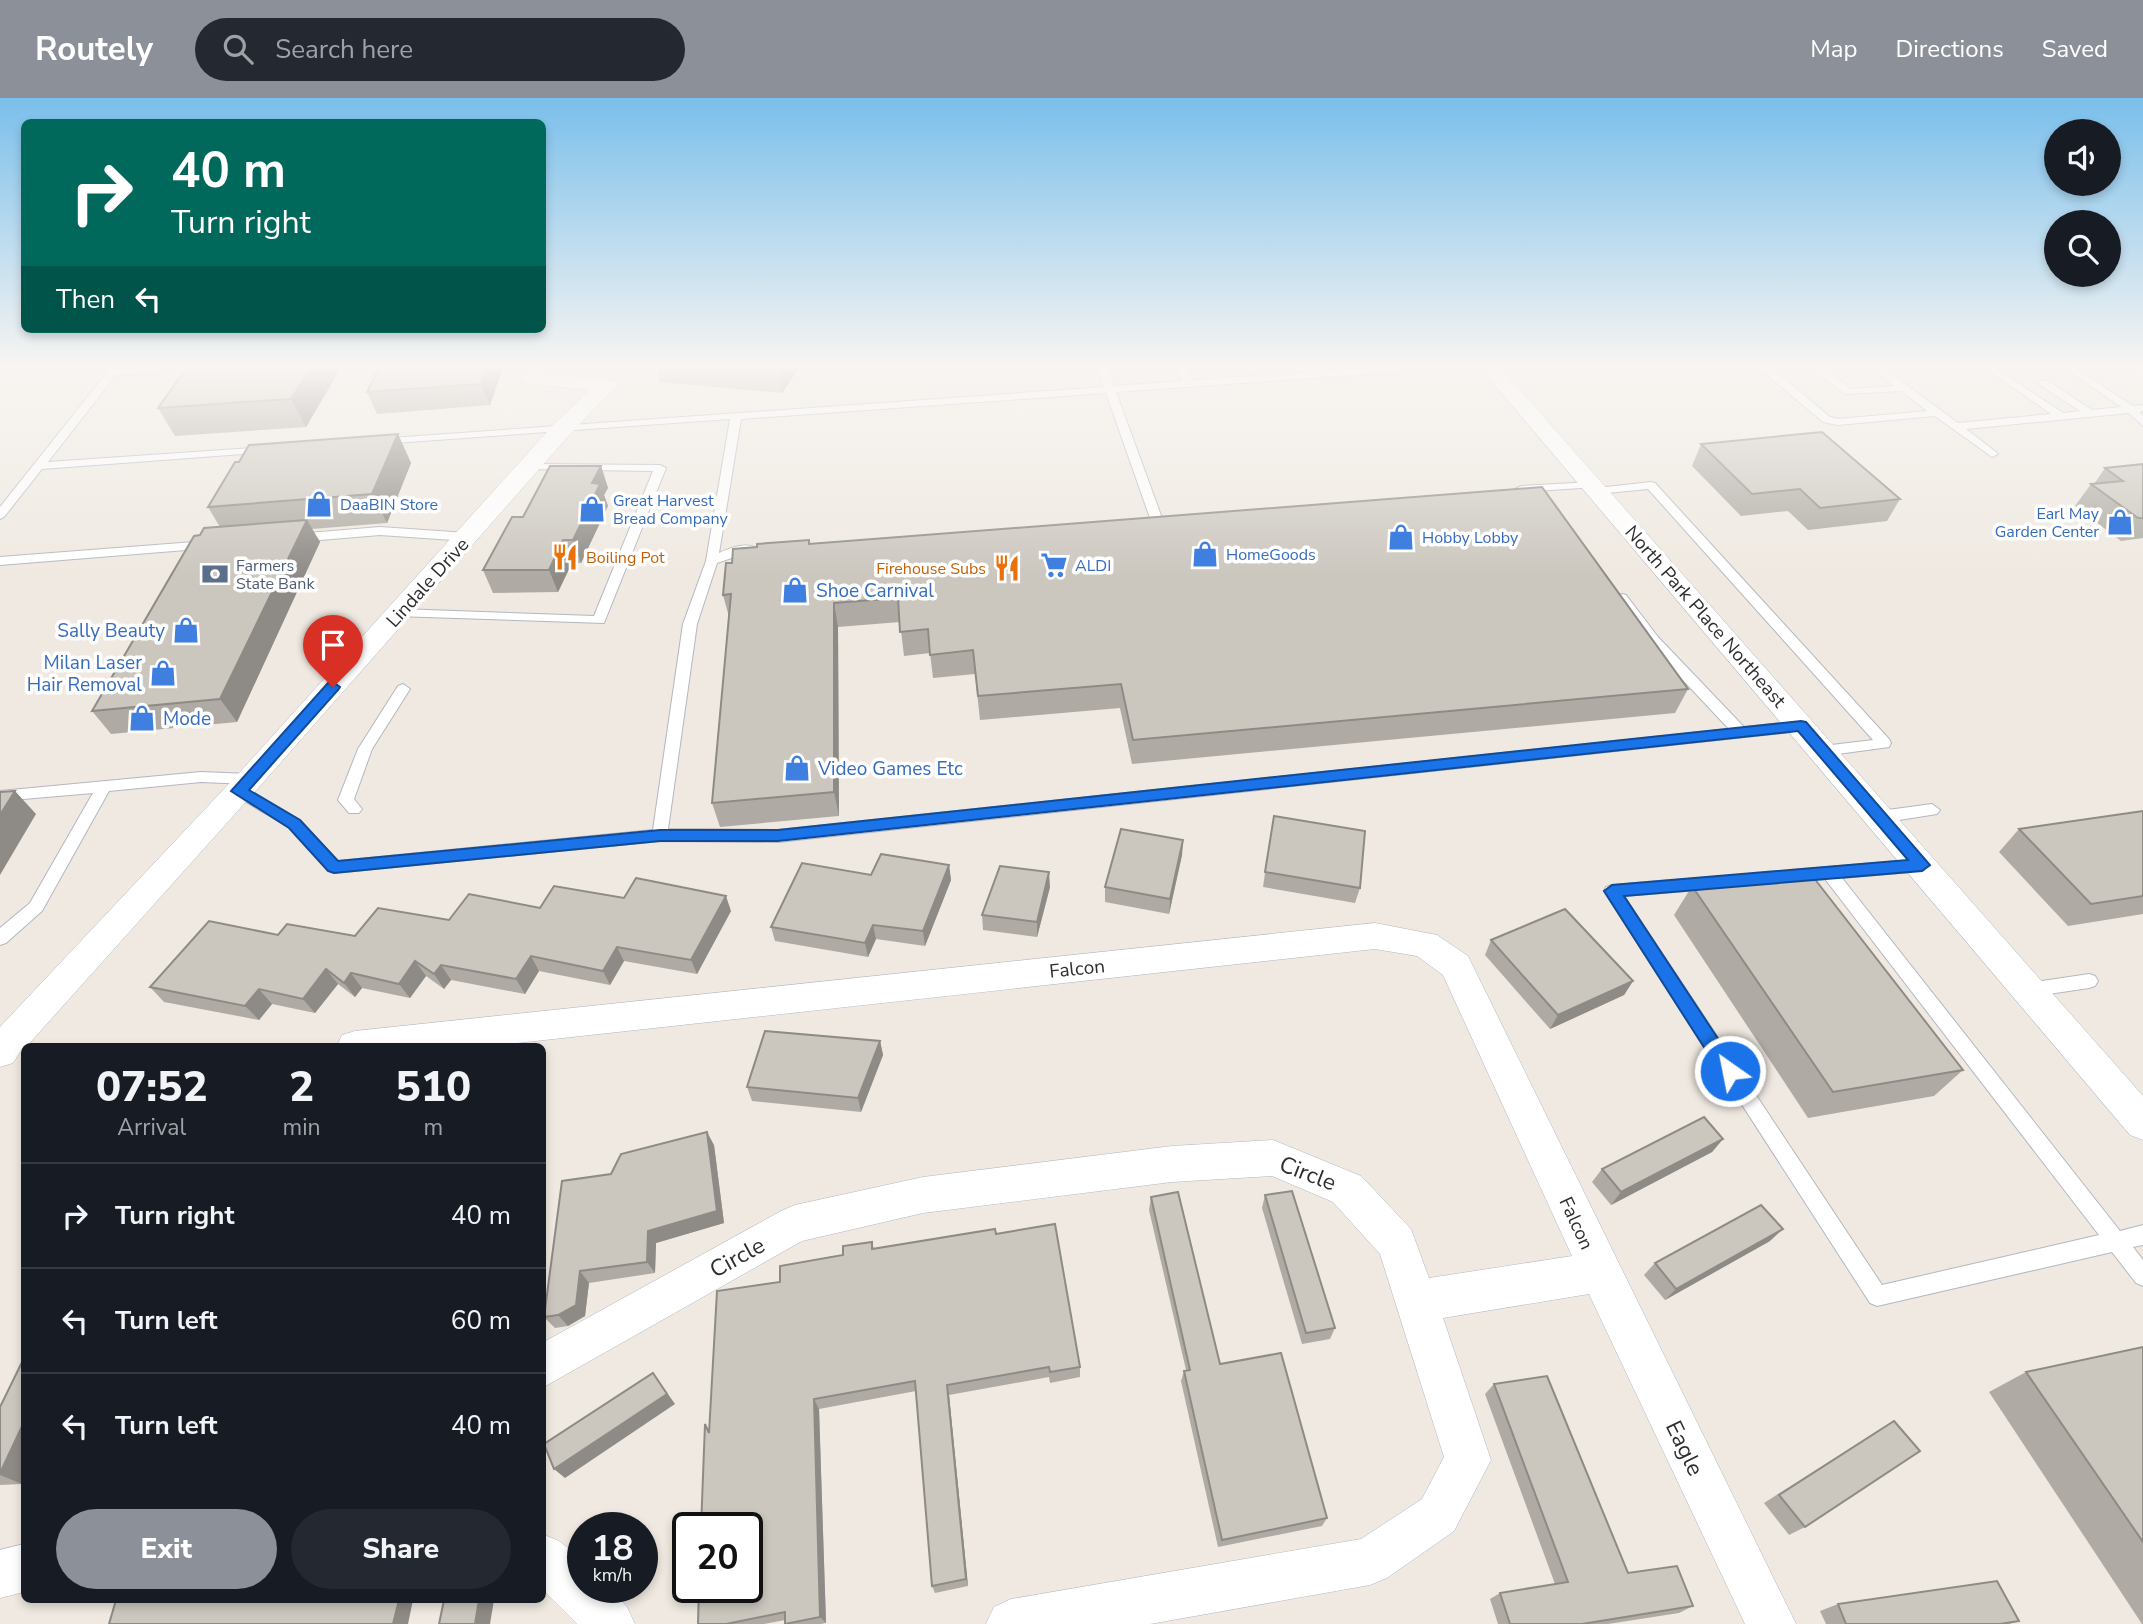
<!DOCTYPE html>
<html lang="en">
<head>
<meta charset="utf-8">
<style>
  body { margin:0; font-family:"Nunito Sans",sans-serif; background:#242831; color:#f1f3f6; height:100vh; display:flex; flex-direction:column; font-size:26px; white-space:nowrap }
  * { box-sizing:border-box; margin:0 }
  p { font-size:23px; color:#9ea1a6 }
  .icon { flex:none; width:38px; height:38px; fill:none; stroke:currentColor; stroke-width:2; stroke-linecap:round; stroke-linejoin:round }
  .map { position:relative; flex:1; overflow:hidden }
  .sheet { position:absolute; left:21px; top:945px; width:525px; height:560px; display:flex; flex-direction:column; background:#171b24; border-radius:10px; box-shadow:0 4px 10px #0003 }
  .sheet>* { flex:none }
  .guide { position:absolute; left:21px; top:21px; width:525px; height:214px; border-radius:10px; box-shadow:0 4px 10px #0003; background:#00695c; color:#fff; overflow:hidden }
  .controls { position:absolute; left:2044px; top:21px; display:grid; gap:14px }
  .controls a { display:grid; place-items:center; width:77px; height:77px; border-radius:50%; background:#171b24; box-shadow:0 4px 10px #0003; font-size:35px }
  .speed { position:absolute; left:567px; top:1414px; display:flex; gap:14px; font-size:35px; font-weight:700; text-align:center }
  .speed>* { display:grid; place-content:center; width:91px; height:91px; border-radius:50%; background:#171b24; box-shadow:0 4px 10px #0003; line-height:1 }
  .speed small { font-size:18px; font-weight:400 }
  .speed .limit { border:4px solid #111; border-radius:10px; background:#fff; color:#111 }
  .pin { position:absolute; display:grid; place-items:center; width:60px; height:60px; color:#fff; margin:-72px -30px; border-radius:50% 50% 50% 0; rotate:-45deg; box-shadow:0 0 7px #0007 }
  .pin .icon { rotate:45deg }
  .me { position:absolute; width:77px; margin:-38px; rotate:327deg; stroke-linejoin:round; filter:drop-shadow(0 0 5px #0008) }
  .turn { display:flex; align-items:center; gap:24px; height:147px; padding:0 35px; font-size:32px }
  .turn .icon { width:91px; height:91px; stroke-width:2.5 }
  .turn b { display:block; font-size:49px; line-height:60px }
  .then { display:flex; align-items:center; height:66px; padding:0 35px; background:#0003; gap:14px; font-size:26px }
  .eta { display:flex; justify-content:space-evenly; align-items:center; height:119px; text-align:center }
  .eta b { font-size:42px; font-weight:800; line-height:49px }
  .action { display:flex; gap:14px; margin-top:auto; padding:14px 35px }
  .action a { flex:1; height:80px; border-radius:42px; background:#8c9099; color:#fff; font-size:28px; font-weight:800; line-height:80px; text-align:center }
  .action a+a { background:#242831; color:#f1f3f6 }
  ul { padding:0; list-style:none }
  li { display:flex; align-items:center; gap:21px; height:105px; padding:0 35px; border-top:2px solid #363941 }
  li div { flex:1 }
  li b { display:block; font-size:26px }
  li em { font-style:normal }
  header { display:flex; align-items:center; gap:42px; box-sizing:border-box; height:98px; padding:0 35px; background:#8c9099; color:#fff }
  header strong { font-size:33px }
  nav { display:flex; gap:38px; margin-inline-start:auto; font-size:24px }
  .search { width:490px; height:63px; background:#242831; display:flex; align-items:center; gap:18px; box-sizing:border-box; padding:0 24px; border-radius:38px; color:#9ea1a6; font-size:26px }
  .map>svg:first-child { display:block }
</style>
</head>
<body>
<header>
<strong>Routely</strong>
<div class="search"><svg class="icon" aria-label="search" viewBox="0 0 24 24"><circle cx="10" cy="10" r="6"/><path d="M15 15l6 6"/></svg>Search here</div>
<nav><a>Map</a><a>Directions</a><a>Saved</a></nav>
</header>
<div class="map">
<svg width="2143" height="1526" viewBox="0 0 2143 1526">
  <rect width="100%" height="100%" fill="#efe9e1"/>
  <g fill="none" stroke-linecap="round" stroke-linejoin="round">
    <g stroke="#b4b7c1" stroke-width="2">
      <g id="service">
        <path d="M183,266L188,269L187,271L116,277L48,364L267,349L271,350V354L42,371L4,419L0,421V409L109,272Z"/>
        <path d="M1096,266H1106L1114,288L1182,283L1174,266H1184L1192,282L1431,266H1472L1467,269L1116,294L1162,420L1156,424L1150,420L1106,295L741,321L719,455C731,450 747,443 758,451L717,465L697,526L668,731L778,732L1729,631L1648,545L1616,500L1622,496L1626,497L1658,539L1744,629L1801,623L1808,628L1801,633L778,744L660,743L334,775L328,773L290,730L234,697L232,693L234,689H244L300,722L338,763L653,732L683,526L706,463L730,321L380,346L375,343L376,341L1104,289Z"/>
        <path d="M1759,266H1767L1830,319L1838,321L1927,313L1902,293L1845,296L1808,266H1819L1851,291L1894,288L1867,266H1878L1958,325L2051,316L1979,266H1990L2063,315L2080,313L2040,287V283H2048L2092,312L2121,309L2058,266H2069L2133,308L2143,307V313L2139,314L2143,318V328L2129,315L1966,331L1996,354L1998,356L1992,359L1935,318L1838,327L1823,324L1759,270Z"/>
        <path d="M529,366L660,367L666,370L604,525L395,518L394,515L400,511L594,518L653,373L525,371L523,369Z"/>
        <path d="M1592,384L1596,385V389L1521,394L1515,391L1521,388Z"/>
        <path d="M1651,384L1655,385L1889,641L1891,645L1889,649L1823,658L1818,657L1816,653L1823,648L1873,642L1648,391L1597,396L1591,393L1597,390Z"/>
        <path d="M380,429L468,435L474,439L468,443L380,437L296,444L290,440L296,436Z"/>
        <path d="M207,443L213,447L211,450L0,467V459Z"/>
        <path d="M403,586L410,591L372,651L354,701L362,711L359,715H349L338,702L358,651L398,588Z"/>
        <path d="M201,674L250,676L257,681L250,686L201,684L109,693L42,813L6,845L0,847V830L30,805L93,695L0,703V693Z"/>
        <path d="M1932,706L1940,712L1937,716L1880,725L1872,719L1880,713Z"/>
        <path d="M1922,761L1928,763L1930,767L1928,771L1922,773L1842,780L2120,1133L2143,1127V1147L2133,1149L2143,1162V1188L2136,1185L2112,1154L1877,1208L1870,1205L1604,793L1606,789L1612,787L1738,777L1744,779L1746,783L1744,787L1738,789L1624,798L1882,1187L2099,1137L1825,781L1786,782L1784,778L1786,774L1792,772Z"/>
        <path d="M2089,876L2095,878L2098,883L2095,888L2089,890L2029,899L2023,897L2020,892L2023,887L2029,885Z"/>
      </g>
    </g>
    <g stroke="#b4b7c1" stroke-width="1">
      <g id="minor">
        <path d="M1477,266H1497L2143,998V1042L2130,1037Z"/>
        <path d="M2121,266H2143V279L2124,270Z"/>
        <path d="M532,275L607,281L614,283L617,287L571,335L260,688L27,948H24L13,965L0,969V929L240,674L555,325L590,292L525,285L522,281L525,277Z"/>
        <path d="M1375,825L1437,837L1468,858L1796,1526H1745L1589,1196L1443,1220L1491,1362L1454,1433L1387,1480L1370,1487L1150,1526H986L994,1509L1011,1501L1361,1441L1422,1401L1444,1359L1380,1156L1333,1104L1272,1078L1172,1084L923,1115L802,1143L542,1290V1245L781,1113L795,1107L923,1079L1172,1048L1273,1042L1361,1078L1411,1131L1429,1180L1572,1158L1443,877L1417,858L1375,851L490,948H337L342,937L355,933Z"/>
        <path d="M542,1436L559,1443L582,1461L583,1489H609L627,1509L635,1526H577L542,1491Z"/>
        <path d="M24,1446V1494L0,1500V1452Z"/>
      </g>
    </g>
    <use href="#service" fill="#fff" fill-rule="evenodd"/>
    <use href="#minor" fill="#fff" fill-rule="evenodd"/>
  </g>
  <g fill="#afaba4">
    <path d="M189,266H343L306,329L175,338L158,310Z"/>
    <path d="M381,266H502L503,269L490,307L377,316L367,294Z"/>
    <path d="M655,266H802L782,295L660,284Z"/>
    <path d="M398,336L411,365L387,425L312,431L320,444L237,624L111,636L92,613L200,437L220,429L208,409L239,364Z"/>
    <path d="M1701,346L1900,401L1887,423L1808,432L1788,413L1741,418L1692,368Z"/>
    <path d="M2143,366V440L2121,443L2075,408L2091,386H2094L2105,370Z"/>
    <path d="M601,368L608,390L604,397L608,408L581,465H572L558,494L493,495L483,472L523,419Z"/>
    <path d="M809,442L810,446L1688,591L1675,615L1132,666L1120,610L980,622L975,576L933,580L930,555L904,558L900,524L838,529L839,718L720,729L712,705L729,519L723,497L732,465L757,449Z"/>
    <path d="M2143,713V816L2068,828L1999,754L2019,731Z"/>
    <path d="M1271,733L1360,790L1355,805L1263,789Z"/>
    <path d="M1183,742L1182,757L1169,816L1105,804V789Z"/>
    <path d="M949,767L951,782L925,848L876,841L868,859L775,843L771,829L871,777Z"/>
    <path d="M1692,788L1963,972L1934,998L1808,1020L1674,817Z"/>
    <path d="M1050,789L1037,839L983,832L982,817Z"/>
    <path d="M624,800L731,813L697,876L624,863L610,887L539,873L525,896L451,882L444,891L426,878L410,900L362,890L355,899L338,886L315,915L272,906L259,922L164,904L150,889L278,837L355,838L449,822Z"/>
    <path d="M1491,842L1633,883L1624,897L1550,931L1485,857Z"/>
    <path d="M880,943L883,957L861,1014L752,1003L747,989Z"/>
    <path d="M1723,1041L1712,1054L1611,1107L1592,1084L1602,1071Z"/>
    <path d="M714,1047L724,1125L656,1145L655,1175L589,1185L585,1218L568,1228L555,1230L544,1219L611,1076Z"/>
    <path d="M1265,1097L1335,1230L1330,1241L1302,1246L1262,1110Z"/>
    <path d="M1151,1099L1220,1266L1327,1420L1322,1428L1218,1449L1181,1283L1184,1273L1186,1272L1149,1112Z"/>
    <path d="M996,1136L1080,1269V1279L1050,1285L1049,1279L949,1297L968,1488L935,1495L932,1488L916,1293L819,1311L826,1525L821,1526H785V1522L764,1526H698L709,1332L780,1184L872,1144L874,1151Z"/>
    <path d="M1770,1143L1665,1202L1644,1177L1655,1165Z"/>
    <path d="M2143,1249V1526H2142L1989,1294L2026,1274Z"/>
    <path d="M24,1260V1380L22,1386L0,1387V1309Z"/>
    <path d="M1494,1286L1628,1475L1693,1508L1679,1515L1608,1526H1498L1490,1501L1500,1495L1555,1486L1485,1296Z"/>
    <path d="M1894,1323L1805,1429L1789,1437L1764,1405L1877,1333Z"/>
    <path d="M1838,1506L2019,1523L2009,1526H1826L1820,1513Z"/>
  </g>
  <g fill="#8e8b86">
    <path d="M313,266H343L306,329L291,301Z"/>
    <path d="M488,266H502L503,269L490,307L481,286Z"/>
    <path d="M784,266H802L782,295L778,273Z"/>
    <path d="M398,336L411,365L387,425L372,396Z"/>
    <path d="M601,368L608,390L604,397L608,408L581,465L573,442L592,385Z"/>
    <path d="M307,422L320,444L237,624L220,601Z"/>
    <path d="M563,442L572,465L558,494L549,472Z"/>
    <path d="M834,505L838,529L839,718L834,694Z"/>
    <path d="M15,693L36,716L0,777V717Z"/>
    <path d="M1183,742L1182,757L1169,816L1170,801Z"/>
    <path d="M949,767L951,782L925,848L923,833Z"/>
    <path d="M1049,774L1050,789L1037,839V824Z"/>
    <path d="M726,798L731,813L697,876L691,862Z"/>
    <path d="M873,827L876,841L868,859L865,845Z"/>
    <path d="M617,849L624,863L610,887L603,873Z"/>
    <path d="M531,858L539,873L525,896L516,881Z"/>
    <path d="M415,863L426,878L410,900L399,886Z"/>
    <path d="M441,867L451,882L444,891L434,876Z"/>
    <path d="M326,871L338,886L315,915L303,901Z"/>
    <path d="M351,875L362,890L355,899L344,885Z"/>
    <path d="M1633,883L1624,897L1550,931L1558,917Z"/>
    <path d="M259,891L272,906L259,922L245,908Z"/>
    <path d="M880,943L883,957L861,1014L858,1000Z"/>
    <path d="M707,1034L714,1047L724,1125L656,1145L655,1175L647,1164L648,1133Z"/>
    <path d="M1723,1041L1712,1054L1611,1107L1621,1094Z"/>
    <path d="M1783,1131L1770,1143L1665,1202L1676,1191Z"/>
    <path d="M580,1173L589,1185L585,1218L568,1228L558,1217Z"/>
    <path d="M653,1275L675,1306L565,1380L554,1371Z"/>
    <path d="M947,1287L949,1297L968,1488L966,1481Z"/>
    <path d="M814,1301L819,1311L826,1525L820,1519Z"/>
    <path d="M24,1324V1380L22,1386L0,1377V1375Z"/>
    <path d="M399,1502H413L408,1526H393Z"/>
    <path d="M479,1502H494L490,1526H475Z"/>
  </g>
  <g fill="#cbc7bf" stroke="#8e8b86" stroke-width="2">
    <path d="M189,266H313L291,301L158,310Z"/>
    <path d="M381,266H488L481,286L367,294Z"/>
    <path d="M686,266H784L778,273Z"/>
    <path d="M1822,334L1900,401L1820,410L1800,391L1752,396L1701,346Z"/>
    <path d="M398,336L372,396L208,409L235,364H239L249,347Z"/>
    <path d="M2143,366V420H2138L2091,386L2123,383L2105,370Z"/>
    <path d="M550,368H601L592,385L600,386L573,442H563L549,472H483L512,419H523Z"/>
    <path d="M1542,389L1688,591L1133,642L1121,586L978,598L973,552L930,557L928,531L900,534L898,500L834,505V694L712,705L731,496L723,497L726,465H732L733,451L757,449V446L809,442V446Z"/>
    <path d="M307,422L220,601L92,613L194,438L200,437L204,430Z"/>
    <path d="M15,693L0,717V694Z"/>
    <path d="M2143,713V798L2091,806L2019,731Z"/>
    <path d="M1274,718L1365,733L1360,790L1265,774Z"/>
    <path d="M1121,731L1183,742L1170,801L1105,789Z"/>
    <path d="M881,756L949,767L923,833L873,827L865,845L771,829L802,765L871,777Z"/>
    <path d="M1000,768L1049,774L1037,824L982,817Z"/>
    <path d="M1807,771L1963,972L1833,994L1692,788Z"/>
    <path d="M636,780L726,798L691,862L617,849L603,873L531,858L516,881L441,867L434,876L415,863L399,886L351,875L344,885L326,871L303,901L259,891L245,908L150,889L209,823L278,837L287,826L355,838L378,810L449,822L469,796L540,810L554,788L624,800Z"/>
    <path d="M1565,811L1633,883L1558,917L1491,842Z"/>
    <path d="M765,933L880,943L858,1000L747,989Z"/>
    <path d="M1704,1019L1723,1041L1621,1094L1602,1071Z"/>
    <path d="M707,1034L717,1113L648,1133L647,1164L580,1173L576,1207L558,1217L544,1219L562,1083L611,1076L621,1056Z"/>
    <path d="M1292,1093L1335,1230L1306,1235L1265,1097Z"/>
    <path d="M1178,1094L1220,1266L1281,1255L1327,1420L1222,1442L1184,1273L1190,1272L1151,1099Z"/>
    <path d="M1761,1107L1783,1131L1676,1191L1655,1165Z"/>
    <path d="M1055,1126L1080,1269L1050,1274L1049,1269L947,1287L966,1481L932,1488L915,1283L814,1301L820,1519L785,1526V1514L726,1526H698L699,1489H747V1430H701L705,1326L709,1335L717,1193L780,1184V1168L843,1157V1148L872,1144V1151L995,1131L996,1136Z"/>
    <path d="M2143,1249V1444L2026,1274Z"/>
    <path d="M24,1260V1324L0,1375V1309Z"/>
    <path d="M653,1275L667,1296L554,1371L544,1346Z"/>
    <path d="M1547,1278L1628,1475L1677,1468L1693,1508L1582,1526H1510L1500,1495L1568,1484L1494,1286Z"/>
    <path d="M1894,1323L1920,1353L1805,1429L1779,1397Z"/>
    <path d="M1997,1483L2019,1523L2000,1526H1846L1838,1506Z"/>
    <path d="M116,1502H399L393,1526H109Z"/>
    <path d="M444,1502H479L475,1526H439Z"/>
  </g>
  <linearGradient id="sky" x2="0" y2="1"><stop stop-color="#7abfeb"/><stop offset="0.56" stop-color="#f8f5f2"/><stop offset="1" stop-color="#f8f5f2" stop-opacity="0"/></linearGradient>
  <rect width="2143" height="479" fill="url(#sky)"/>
  <path fill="#1a73e8" stroke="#114b97" stroke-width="2" d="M333,584L340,589L338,592L249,692L300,722L338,763L660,732H778L1801,623L1806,624L1930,767L1922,773L1624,798L1736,968L1739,973L1736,979L1730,981L1723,979L1604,793L1612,787L1908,762L1798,633L778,743H660L334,775L328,773L289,730L231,693L328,585Z"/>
  <defs>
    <g id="shop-bare" transform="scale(2.1)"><path d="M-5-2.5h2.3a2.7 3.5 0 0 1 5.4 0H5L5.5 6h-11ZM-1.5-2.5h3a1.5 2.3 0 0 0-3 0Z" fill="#3f7fe0" stroke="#fff" stroke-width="2.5" paint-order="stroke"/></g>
    <g id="restaurant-bare" transform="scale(2.1)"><path d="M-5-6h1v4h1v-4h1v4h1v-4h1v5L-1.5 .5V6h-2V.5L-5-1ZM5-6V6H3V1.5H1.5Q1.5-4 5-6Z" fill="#e8710a" stroke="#fff" stroke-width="2.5" paint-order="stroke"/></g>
    <g id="supermarket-bare" transform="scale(2.1)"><path d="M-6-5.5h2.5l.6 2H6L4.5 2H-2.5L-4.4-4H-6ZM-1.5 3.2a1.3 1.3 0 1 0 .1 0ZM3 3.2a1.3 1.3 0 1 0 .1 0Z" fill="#3f7fe0" stroke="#fff" stroke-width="2.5" paint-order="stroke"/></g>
    <g id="bank-bare" transform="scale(2.1)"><path d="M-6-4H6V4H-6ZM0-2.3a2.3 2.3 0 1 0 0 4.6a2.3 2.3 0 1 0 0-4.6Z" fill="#5c6f8a" stroke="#fff" stroke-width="2.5" paint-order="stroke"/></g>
  </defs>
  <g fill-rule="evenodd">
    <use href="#shop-bare" x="319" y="406"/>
    <use href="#shop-bare" x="592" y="411"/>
    <use href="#shop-bare" x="2120" y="424"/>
    <use href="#shop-bare" x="1401" y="439"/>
    <use href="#shop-bare" x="1205" y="456"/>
    <use href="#restaurant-bare" x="565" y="459"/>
    <use href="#supermarket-bare" x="1054" y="467"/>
    <use href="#restaurant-bare" x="1007" y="470"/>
    <use href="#bank-bare" x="215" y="476"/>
    <use href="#shop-bare" x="795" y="492"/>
    <use href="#shop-bare" x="186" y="532"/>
    <use href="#shop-bare" x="163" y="575"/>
    <use href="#shop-bare" x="142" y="620"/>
    <use href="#shop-bare" x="797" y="670"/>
  </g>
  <g text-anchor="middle" stroke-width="7" stroke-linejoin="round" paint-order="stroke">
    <g font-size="16" fill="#366cbe" stroke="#fff" text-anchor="start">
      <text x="613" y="408">Great Harvest<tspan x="613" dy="18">Bread Company</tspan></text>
      <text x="340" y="412">DaaBIN Store</text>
      <text x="2099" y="421" text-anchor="end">Earl May<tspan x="2099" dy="18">Garden Center</tspan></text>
      <text x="1422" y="445">Hobby Lobby</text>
      <text x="1226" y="462">HomeGoods</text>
      <text x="1075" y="473">ALDI</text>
    </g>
    <g font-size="16" fill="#c56008" stroke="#fff" text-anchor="start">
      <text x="586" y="465">Boiling Pot</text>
      <text x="986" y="476" text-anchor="end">Firehouse Subs</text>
    </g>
    <g font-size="16" fill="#4e5e75" stroke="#fff" text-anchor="start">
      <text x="236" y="473">Farmers<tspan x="236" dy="18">State Bank</tspan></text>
    </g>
    <g font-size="19" fill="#2e2e2e" stroke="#fff">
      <text transform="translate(427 484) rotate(-48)" y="7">Lindale Drive</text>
      <text transform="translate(1706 518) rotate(49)" y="7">North Park Place Northeast</text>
      <text transform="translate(1077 870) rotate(-6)" y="7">Falcon</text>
      <text transform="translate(1577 1125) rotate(65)" y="7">Falcon</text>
    </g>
    <g font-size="19" fill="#366cbe" stroke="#fff" text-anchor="start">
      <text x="816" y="499">Shoe Carnival</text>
      <text x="165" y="539" text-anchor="end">Sally Beauty</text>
      <text x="142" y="571" text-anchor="end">Milan Laser<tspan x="142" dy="22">Hair Removal</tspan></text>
      <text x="163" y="627">Mode</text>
      <text x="818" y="677">Video Games Etc</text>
    </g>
    <g font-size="23" fill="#2e2e2e" stroke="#fff">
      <text transform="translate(1308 1075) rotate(21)" y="8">Circle</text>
      <text transform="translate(737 1159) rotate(-29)" y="8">Circle</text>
      <text transform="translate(1685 1350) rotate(64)" y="8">Eagle</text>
    </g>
  </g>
</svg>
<div class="controls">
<a><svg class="icon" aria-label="sound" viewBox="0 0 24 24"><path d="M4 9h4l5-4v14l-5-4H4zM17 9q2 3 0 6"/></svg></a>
<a><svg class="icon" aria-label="search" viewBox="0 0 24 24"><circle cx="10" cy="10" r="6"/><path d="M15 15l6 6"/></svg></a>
</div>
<div class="speed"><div>18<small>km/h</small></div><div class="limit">20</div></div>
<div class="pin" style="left:333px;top:589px;background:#d93025"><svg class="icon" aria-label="arrive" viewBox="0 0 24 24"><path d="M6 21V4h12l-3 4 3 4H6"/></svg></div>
<svg class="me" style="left:1730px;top:973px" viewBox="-20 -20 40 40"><circle r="17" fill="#1a73e8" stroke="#fff" stroke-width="3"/><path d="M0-11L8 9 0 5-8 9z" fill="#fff"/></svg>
<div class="guide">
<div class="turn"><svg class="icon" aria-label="right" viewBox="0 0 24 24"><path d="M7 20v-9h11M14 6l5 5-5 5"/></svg><div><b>40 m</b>Turn right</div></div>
<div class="then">Then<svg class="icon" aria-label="left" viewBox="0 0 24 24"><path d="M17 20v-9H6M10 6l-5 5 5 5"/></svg></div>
</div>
<section class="sheet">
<div class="eta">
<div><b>07:52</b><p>Arrival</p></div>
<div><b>2</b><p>min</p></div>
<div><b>510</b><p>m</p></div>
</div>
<ul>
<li><svg class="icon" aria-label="right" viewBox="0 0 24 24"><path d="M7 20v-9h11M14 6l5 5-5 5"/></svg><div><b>Turn right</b></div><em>40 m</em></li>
<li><svg class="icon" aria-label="left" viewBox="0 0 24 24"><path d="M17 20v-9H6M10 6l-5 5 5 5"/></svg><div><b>Turn left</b></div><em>60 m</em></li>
<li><svg class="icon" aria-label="left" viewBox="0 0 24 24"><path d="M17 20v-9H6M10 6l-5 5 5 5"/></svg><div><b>Turn left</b></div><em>40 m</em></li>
</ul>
<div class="action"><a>Exit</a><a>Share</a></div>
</section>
</div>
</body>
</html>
